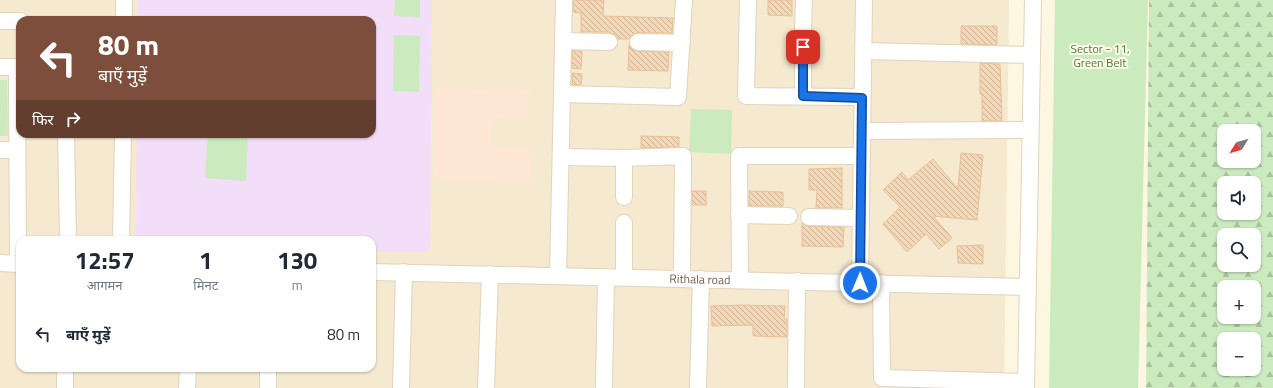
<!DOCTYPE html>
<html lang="hi">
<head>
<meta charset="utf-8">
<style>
  body { margin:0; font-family:"Titillium Web","Noto Sans Devanagari",sans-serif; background:#f2f2f3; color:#1f2937; height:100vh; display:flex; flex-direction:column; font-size:15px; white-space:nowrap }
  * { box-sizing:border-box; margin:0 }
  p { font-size:13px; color:#747a83 }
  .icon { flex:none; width:22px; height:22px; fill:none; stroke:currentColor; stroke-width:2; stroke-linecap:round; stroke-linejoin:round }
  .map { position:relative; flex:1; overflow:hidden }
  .panel { position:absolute; left:16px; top:236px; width:360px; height:136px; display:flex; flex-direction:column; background:#fff; border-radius:12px; box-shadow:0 1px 3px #0004 }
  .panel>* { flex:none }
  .banner { position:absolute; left:16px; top:16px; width:360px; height:122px; border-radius:12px; box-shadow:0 1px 3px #0004; background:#7c4e3b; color:#fff; overflow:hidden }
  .needle { width:26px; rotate:233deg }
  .tools { position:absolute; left:1217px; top:124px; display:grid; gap:8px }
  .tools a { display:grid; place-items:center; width:44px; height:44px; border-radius:8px; background:#fff; box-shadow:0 1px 3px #0004; font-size:20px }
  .pin { position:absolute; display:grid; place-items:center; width:34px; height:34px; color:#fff; margin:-17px; border-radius:8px; box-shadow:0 2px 6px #0006 }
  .me { position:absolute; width:44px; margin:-22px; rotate:1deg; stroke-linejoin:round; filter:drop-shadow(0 0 3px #0008) }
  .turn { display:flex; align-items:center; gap:14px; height:84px; padding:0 16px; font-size:18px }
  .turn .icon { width:52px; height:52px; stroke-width:2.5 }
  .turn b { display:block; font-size:28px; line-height:34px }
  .then { display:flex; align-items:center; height:38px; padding:0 16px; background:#0003; gap:8px; font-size:15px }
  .eta { display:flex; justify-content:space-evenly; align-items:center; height:68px; text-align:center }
  .eta b { font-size:24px; font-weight:700; line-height:28px }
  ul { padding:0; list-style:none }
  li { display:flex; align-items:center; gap:12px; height:60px; padding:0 16px }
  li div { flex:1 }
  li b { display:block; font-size:15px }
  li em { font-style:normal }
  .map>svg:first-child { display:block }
</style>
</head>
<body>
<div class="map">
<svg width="1273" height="388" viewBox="0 0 1273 388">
  <defs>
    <pattern id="forest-firs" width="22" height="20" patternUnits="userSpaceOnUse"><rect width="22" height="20" fill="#cbebbf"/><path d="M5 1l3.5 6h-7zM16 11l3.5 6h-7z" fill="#a9c29d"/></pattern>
    <pattern id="building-back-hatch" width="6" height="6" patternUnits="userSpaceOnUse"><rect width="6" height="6" fill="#f4d7b7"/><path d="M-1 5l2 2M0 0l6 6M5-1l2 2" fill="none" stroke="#cab297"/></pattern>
  </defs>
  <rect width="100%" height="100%" fill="#fdf6e1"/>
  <path fill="#f5e9cf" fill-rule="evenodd" d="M0,0H1009L1004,388H0ZM20,20H372V134H20ZM20,240H372V368H20Z"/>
  <path fill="#fee6d4" d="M436,88L529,90L528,120L492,119L491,147L531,149V183L435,180Z"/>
  <path fill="#f3def9" d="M138,0H432L430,252H372V240H136L137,134H372V20H138Z"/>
  <g fill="#cbebbf">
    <path d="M395,0H420V17L394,16Z"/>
    <path d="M1055,0H1148L1138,388H1049Z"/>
    <path d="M394,35L420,36L419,92L393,91Z"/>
    <path d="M0,80H7L8,136H0Z"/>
    <path d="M691,109L732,110L731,154L689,152Z"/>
    <path d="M208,134H248L246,181L205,178Z"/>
  </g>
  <path fill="url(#forest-firs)" fill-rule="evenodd" d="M1149,0H1273V388H1146ZM1224,131H1254V161H1224ZM1224,183H1254V213H1224ZM1224,235H1254V265H1224ZM1224,287H1254V317H1224ZM1224,339H1254V369H1224Z"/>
  <g fill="url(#building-back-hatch)" stroke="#e8c096">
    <path d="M573,0H604L603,16L673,18L672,33H638L633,34L629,39H618L614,34L609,32H581V13L573,12Z"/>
    <path d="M768,0H792V16L768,15Z"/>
    <path d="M961,26H997V45L961,44Z"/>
    <path d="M629,45L633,50L637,51L669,52L668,71L628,70Z"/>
    <path d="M572,51H582L581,69L572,68Z"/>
    <path d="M980,63L1000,64L1002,121H982V94H980Z"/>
    <path d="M572,73L582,74L581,85H572Z"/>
    <path d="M641,136L679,137V147L641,148Z"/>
    <path d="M961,153L983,155L977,220L933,216L952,238L939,249L926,234L907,252L883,224L900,207L883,190L902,172L908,180L933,159L958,189Z"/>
    <path d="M842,168V208H816L817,190H809V169Z"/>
    <rect x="692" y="191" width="14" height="14"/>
    <path d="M749,191L783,192V206H749Z"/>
    <path d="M802,223L809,226L844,227L843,247L802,246Z"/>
    <path d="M983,245V264L958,263L957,246Z"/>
    <path d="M740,305L785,306L784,319H787V337L753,336V325L712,326L711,306Z"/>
  </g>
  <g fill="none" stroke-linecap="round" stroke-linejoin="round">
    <g stroke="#e2d3bc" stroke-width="18">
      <g id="minor">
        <path d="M748,0L746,96L862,97"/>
        <path d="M124,20V0"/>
        <path d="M0,21H20"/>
        <path d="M803,29L804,0"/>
        <path d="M563,41L609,42"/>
        <path d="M638,42L682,43"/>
        <path d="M864,51L1032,55"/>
        <path d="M0,67H20"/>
        <path d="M17,67L18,264"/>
        <path d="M562,94L678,97L684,0"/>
        <path d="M803,96V47"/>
        <path d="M862,131L1030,130"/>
        <path d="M66,134L68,240"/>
        <path d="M0,150H17"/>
        <path d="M561,157L624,158L683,156L682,279"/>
        <path d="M624,158V197"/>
        <path d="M739,215L789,216"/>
        <path d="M809,217L861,218"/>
        <path d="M624,223V277"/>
        <path d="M121,240L123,134"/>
        <path d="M0,263L20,264"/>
        <path id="s1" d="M372,272L1028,287"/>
        <path d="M558,276L564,0"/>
        <path d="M740,280L739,156H862"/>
        <path d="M860,283L864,0"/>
        <path d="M881,283L882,378L1026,382"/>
        <path d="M65,388V368"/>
        <path d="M187,388L188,368"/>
        <path d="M268,388V368"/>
        <path d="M401,388L404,272"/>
        <path d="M486,388L490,274"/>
        <path d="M604,388L606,277"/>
        <path d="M698,388L701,279"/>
        <path d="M796,388L797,281"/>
        <path d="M1026,388L1033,0"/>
      </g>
    </g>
    <use href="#minor" stroke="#fff" stroke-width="16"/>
  </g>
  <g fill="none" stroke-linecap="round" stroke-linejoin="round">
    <g stroke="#114b97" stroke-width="10">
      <path id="route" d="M803,47V96L862,98L860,283"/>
    </g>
    <use href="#route" stroke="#1a73e8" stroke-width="7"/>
  </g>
  <g text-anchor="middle" stroke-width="4" stroke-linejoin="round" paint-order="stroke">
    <g font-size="12" fill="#487c3e" stroke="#fff9e8">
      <text x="1100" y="53">Sector - 11,<tspan x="1100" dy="14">Green Belt</tspan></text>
    </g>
    <g font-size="12" fill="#765d46" stroke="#fff9e8">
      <text dy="4" stroke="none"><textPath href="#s1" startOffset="328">Rithala road</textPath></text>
    </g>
  </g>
</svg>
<div class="tools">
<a><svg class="needle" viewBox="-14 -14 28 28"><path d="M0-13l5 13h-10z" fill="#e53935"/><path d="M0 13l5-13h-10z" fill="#747a83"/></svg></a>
<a><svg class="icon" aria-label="sound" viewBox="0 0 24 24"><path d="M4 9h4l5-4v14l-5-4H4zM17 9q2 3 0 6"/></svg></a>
<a><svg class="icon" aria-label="search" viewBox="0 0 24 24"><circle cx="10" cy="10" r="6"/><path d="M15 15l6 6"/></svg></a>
<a>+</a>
<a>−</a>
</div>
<div class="pin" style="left:803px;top:47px;background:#d93025"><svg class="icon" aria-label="arrive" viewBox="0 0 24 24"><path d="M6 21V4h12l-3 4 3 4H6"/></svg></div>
<svg class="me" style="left:860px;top:283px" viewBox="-20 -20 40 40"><circle r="17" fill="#1a73e8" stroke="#fff" stroke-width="3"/><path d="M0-11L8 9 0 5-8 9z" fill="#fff"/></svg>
<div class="banner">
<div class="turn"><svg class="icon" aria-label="left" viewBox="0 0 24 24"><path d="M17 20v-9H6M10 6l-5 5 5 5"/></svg><div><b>80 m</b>बाएँ मुड़ें</div></div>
<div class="then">फिर<svg class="icon" aria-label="right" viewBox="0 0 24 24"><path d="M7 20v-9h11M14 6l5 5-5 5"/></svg></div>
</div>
<section class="panel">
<div class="eta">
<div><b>12:57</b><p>आगमन</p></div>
<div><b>1</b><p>मिनट</p></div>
<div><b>130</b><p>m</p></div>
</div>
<ul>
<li><svg class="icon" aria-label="left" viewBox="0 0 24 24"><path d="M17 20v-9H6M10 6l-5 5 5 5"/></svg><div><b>बाएँ मुड़ें</b></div><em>80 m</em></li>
</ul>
</section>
</div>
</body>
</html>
